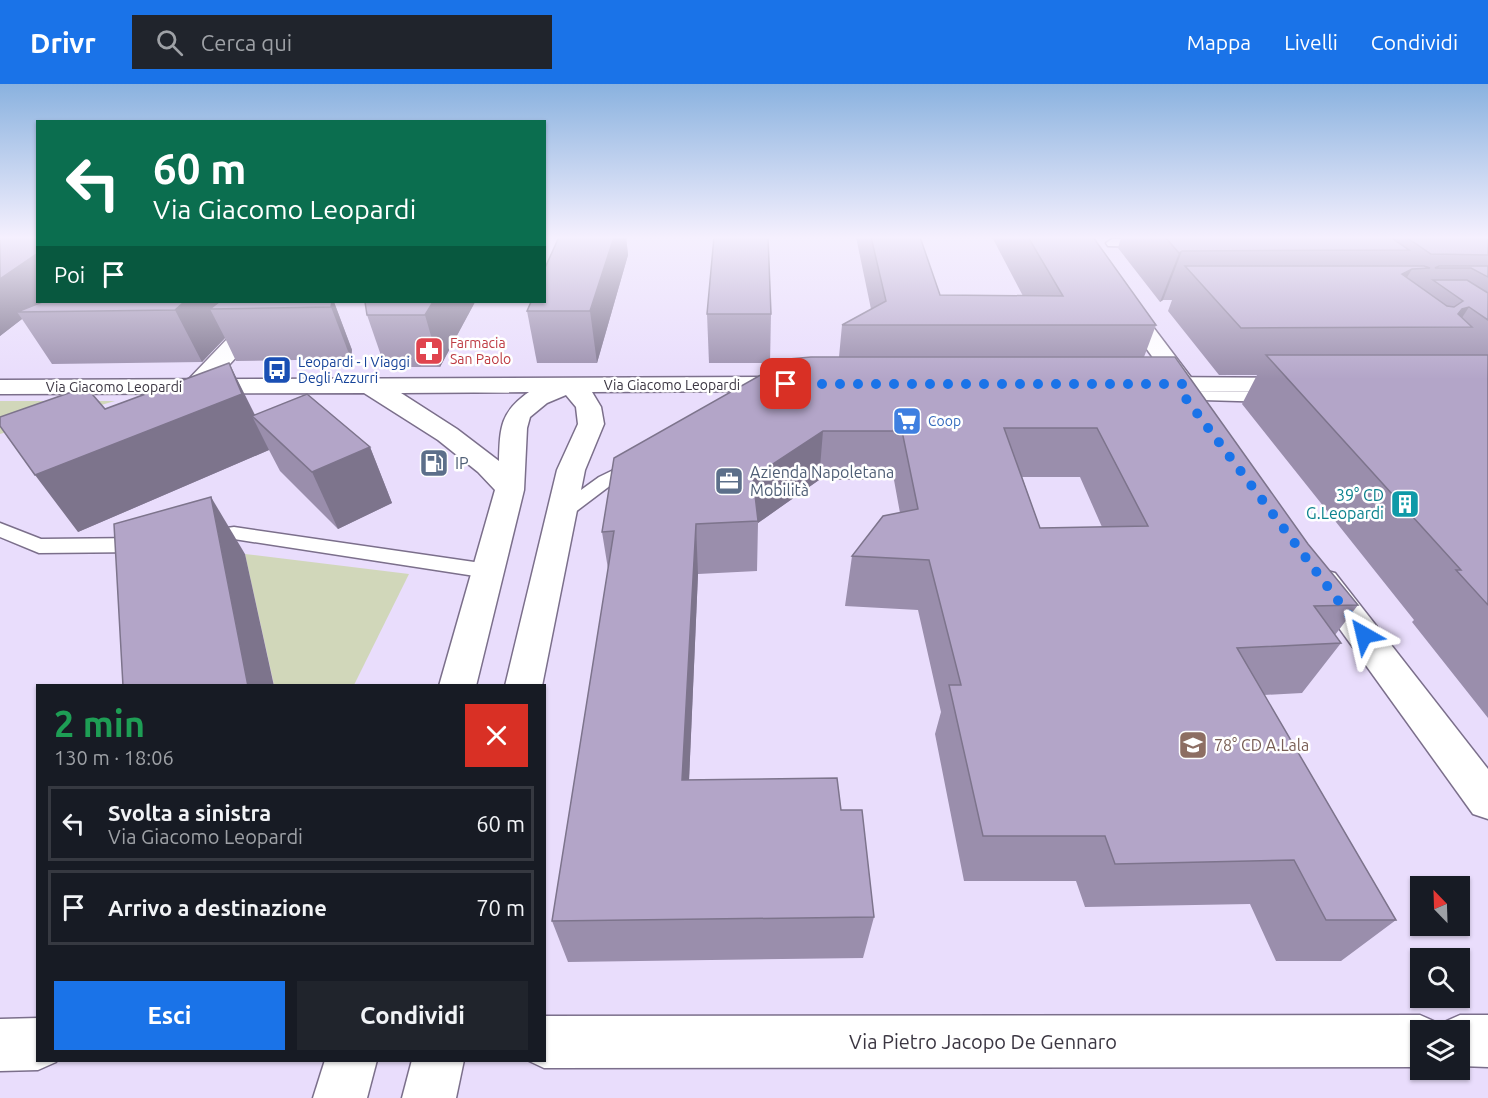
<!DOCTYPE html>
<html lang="it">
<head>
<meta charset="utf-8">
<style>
  body { margin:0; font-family:Ubuntu,sans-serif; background:#20242c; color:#f1f3f6; height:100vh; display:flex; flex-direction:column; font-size:22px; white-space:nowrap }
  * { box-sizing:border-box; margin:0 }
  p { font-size:20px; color:#9ea1a6 }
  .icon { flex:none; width:33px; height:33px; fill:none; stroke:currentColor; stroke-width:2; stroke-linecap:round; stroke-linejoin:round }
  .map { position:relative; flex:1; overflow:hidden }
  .details { position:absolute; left:36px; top:600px; width:510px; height:378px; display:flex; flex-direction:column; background:#171b24; border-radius:0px; box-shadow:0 2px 4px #0004 }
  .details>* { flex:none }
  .hud { position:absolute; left:36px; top:36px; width:510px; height:183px; border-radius:0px; box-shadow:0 2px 4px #0004; background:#0b6e4f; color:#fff; overflow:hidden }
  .needle { width:39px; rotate:337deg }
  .fabs { position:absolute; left:1410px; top:792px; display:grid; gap:12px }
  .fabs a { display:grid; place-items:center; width:60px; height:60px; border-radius:0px; background:#171b24; box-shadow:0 2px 4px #0004; font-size:30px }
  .pin { position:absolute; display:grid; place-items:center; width:51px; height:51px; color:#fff; margin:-26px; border-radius:12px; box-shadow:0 3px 9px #0006 }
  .me { position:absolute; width:66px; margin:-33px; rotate:323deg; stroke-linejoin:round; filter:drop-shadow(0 0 4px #0008) }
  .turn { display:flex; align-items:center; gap:21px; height:126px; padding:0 18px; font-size:27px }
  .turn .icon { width:78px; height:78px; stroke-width:2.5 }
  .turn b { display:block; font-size:42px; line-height:51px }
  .then { display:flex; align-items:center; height:57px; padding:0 18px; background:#0003; gap:12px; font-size:22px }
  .round { display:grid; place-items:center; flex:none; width:63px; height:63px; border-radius:0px; background:#20242c }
  .head { display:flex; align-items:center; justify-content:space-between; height:102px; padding:0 18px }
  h1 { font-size:36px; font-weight:700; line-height:45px; color:#1e9e55 }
  .button { display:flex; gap:12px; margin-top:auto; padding:12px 18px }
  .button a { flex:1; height:69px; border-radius:0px; background:#1a73e8; color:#fff; font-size:24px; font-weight:700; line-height:69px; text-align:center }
  .button a+a { background:#20242c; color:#f1f3f6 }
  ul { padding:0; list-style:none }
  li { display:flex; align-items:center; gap:18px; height:75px; margin:0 12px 9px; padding:0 6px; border:3px solid #363941; border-radius:0px }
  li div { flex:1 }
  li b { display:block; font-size:22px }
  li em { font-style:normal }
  header { display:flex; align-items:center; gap:36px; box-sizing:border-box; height:84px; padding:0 30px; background:#1a73e8; color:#fff }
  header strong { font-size:28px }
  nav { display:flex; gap:33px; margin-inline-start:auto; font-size:21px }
  .search { width:420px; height:54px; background:#20242c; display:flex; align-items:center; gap:15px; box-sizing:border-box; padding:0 21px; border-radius:0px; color:#9ea1a6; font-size:22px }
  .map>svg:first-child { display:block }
</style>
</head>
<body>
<header>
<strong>Drivr</strong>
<div class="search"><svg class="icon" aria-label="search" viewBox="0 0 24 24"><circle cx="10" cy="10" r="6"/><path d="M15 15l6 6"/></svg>Cerca qui</div>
<nav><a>Mappa</a><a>Livelli</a><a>Condividi</a></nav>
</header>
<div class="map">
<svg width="1488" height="1014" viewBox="0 0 1488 1014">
  <rect width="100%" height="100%" fill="#e9ddfc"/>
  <g fill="#d1d7ba">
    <path d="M0,317H115L0,350Z"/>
    <path d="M245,470L409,490L354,601H274Z"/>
  </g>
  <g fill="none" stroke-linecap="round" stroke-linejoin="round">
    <g stroke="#7b6f8b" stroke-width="3">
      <g id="lane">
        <path d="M1112,155H1147L1153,159L1147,163L1108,162L1106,159Z"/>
        <path d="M1174,307L1274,308L1282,313L1274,318L1168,315L1166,312L1168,309Z"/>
        <path d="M636,375L642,376L645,380L642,384L611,401L570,432H556L554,428L556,424L599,393Z"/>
        <path d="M0,439L41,455L143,454L150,456L153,461L150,466L143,468L39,469L0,453Z"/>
        <path d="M234,443L488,480L495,482L498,487L495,492L488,494L234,455L203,459L196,458L193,453L196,448Z"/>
      </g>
    </g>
    <g stroke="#7b6f8b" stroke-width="3">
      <g id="street">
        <path d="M1060,153H1080L1098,170L1196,300L1197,312L1193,317L1184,320L1175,317L1171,312L1172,300L1084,178Z"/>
        <path d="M277,218H303L300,223L267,240L204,308L195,310L186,308L183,303L186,298L251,230Z"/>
        <path d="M1323,486L1335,489L1488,685V735L1473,730L1311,505L1307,497L1311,489Z"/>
        <path d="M1420,931L1438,939L1440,943L1442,939L1460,931H1488V983L1460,982V946H1420V983L544,984L527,976H544V932Z"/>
      </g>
    </g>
    <g stroke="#7b6f8b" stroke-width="3">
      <g id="secondary">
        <path d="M787,293L796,295L799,300L796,305L787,307L592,308L601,323L604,340L585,386L542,602H505L557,386L578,340L576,323L566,311L547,319L530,333L527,344L524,406L476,602H439L495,406L478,388L438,356L364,309L0,310V296ZM529,308C500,328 500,344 499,377L457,345L401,309Z"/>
        <path d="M1148,293L1297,294L1306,296L1309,301L1306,306L1297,308L1148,307L1139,305L1136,300L1139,295Z"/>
        <path d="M38,934V976L56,978L38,986L0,987V935Z"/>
        <path d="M325,976H377L367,1014H313Z"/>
        <path d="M412,976H464L456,1014H402Z"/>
      </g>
    </g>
    <use href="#lane" fill="#fff" fill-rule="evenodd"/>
    <use href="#street" fill="#fff" fill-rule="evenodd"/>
    <use href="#secondary" fill="#fff" fill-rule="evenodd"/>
  </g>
  <g fill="#9a8eac" fill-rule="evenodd">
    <path d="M0,153L38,218H334L352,266L351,275L236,277L225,254L202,278L52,280L22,235L0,252Z"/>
    <path d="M626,153L628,171L597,279H537L527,227Z"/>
    <path d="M856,153H920L940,211L1023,212L992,153H1093L1156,241L1144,273L1308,460L1358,521L1335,551L1341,559L1302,609L1264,611L1396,836L1341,877H1276L1250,820L1085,823L1076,797H964L935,650L941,628L918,526L845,522L852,472L900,429L894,396H819L758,439L757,487L698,490L689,696L841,726L874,833L863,874L568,878L552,837L608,485L602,448L839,273L842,241L871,225ZM1022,393H1080L1102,443L1040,444Z"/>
    <path d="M1109,153H1488V634L1412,538L1414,536L1242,320L1257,291H1219L1168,227L1172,216H1163L1160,218L1118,164L1121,154H1109Z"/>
    <path d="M475,218L440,283H385L367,231Z"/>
    <path d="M707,230H771L770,279H709Z"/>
    <path d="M229,279L254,331L370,363L392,419L338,445L280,387L269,366L78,448L105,325Z"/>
  </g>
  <g fill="#7d748c">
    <path d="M614,153H626L628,171L597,279L590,227Z"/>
    <path d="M1182,167L1163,216L1160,218L1179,169Z"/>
    <path d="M38,169V218H44L17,228L22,235L0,252V195Z"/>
    <path d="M1412,185L1385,230L1402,190Z"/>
    <path d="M184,218H236L210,225L225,254L202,278L175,226Z"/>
    <path d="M332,218H334L352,266L351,275L331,223Z"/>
    <path d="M433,218H475L440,283L425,231Z"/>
    <path d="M1469,223L1456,243L1458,230L1462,225Z"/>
    <path d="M229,279L256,333L252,332L269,366L78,448L35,391Z"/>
    <path d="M823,347L819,396L758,439L753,393Z"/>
    <path d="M370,363L392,419L338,445L312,388Z"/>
    <path d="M211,413L245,470L274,602H248Z"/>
    <path d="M696,440L698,490L687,743L682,696Z"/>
  </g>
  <g fill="#b3a5c8" stroke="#7d748c" stroke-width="1.5" fill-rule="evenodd">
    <path d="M0,153H38V169L0,195Z"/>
    <path d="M559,153H614L590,227H527L531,218H544V186Z"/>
    <path d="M714,153H768L771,230H707Z"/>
    <path d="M871,153H920L940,211L1063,212L1028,153H1093L1156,241H842L886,217Z"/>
    <path d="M1165,153H1390L1409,166L1182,167L1179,169Z"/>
    <path d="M1406,153H1488V171L1431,170Z"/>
    <path d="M1185,182H1424L1430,184L1412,185L1402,190L1447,222L1454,223L1463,217L1433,196H1467L1488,209V236L1469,223L1462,225L1458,230L1472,243L1241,244Z"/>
    <path d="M1439,182H1488V193L1471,184H1435Z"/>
    <path d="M42,218H184L175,226L17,228Z"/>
    <path d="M219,218H332L331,223L210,225Z"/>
    <path d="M365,218H433L425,231H367Z"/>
    <path d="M1266,271H1488V521L1456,486H1461Z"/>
    <path d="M811,273H1175L1308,460L1358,521L1314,522L1341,559L1237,564L1396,836H1326L1294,776L1115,780L1105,752H983L949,601H961L929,476L852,472L883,432L918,425L902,347H823L753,393L758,437L696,440L682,696L837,694L841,726H862L874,833L552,837L614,447L602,448L614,374L789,275ZM1004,344H1097L1148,442L1040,444Z"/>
    <path d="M229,279L242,310L35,391L0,342V333L86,303L105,325Z"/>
    <path d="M307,310L370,363L312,388L252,332Z"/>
    <path d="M211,413L248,602H123L114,440Z"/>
  </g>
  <linearGradient id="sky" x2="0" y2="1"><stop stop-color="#8ab2df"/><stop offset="0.52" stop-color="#f5f0fe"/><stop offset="1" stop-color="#f5f0fe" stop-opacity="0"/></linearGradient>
  <rect width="1488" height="295" fill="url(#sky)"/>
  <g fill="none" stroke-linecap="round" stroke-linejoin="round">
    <path stroke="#1a73e8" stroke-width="10" stroke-dasharray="0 18" d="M786,300H1184V312L1364,551"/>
  </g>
  <defs>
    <g id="pharmacy-square" transform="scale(1.5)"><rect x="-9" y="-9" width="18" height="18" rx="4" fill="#e0444e" stroke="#fff"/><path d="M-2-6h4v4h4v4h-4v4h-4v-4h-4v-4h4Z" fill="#fff"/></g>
    <g id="bus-square" transform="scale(1.5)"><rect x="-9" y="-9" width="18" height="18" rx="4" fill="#1a4fb4" stroke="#fff"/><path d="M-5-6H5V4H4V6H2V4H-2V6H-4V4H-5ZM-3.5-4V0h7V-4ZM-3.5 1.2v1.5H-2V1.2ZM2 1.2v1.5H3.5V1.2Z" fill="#fff"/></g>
    <g id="supermarket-square" transform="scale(1.5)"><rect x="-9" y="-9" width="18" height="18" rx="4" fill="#3f7fe0" stroke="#fff"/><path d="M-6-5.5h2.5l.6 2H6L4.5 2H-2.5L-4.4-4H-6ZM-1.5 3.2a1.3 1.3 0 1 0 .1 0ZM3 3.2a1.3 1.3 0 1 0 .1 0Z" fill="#fff"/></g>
    <g id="fuel-square" transform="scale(1.5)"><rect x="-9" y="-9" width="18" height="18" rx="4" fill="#5c6f8a" stroke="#fff"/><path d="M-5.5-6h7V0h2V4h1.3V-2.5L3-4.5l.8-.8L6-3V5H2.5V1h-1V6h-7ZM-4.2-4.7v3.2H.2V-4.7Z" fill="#fff"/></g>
    <g id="office-square" transform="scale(1.5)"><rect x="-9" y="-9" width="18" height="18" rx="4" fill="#5c6f8a" stroke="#fff"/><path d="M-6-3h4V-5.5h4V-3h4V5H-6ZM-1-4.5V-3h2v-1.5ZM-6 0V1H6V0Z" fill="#fff"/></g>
    <g id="building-square" transform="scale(1.5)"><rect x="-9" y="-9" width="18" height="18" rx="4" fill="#0f9aa8" stroke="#fff"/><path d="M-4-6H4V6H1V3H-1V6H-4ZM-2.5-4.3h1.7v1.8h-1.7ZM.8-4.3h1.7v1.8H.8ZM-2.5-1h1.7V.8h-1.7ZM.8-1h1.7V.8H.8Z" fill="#fff"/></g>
    <g id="school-square" transform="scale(1.5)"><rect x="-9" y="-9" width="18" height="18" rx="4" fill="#8d6e63" stroke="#fff"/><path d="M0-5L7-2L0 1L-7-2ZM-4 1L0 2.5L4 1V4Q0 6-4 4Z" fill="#fff"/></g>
  </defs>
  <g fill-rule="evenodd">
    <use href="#pharmacy-square" x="429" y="267"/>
    <use href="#bus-square" x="277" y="286"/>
    <use href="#supermarket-square" x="907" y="337"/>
    <use href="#fuel-square" x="434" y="379"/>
    <use href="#office-square" x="729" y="397"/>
    <use href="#building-square" x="1405" y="420"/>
    <use href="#school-square" x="1193" y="661"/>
  </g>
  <g text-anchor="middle" stroke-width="5" stroke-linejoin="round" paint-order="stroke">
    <g font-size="14" fill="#be3a42" stroke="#fff" text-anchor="start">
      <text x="450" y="264">Farmacia<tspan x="450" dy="16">San Paolo</tspan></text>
    </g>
    <g font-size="14" fill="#164399" stroke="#fff" text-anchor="start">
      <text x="298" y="283">Leopardi - I Viaggi<tspan x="298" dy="16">Degli Azzurri</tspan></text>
    </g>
    <g font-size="14" fill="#3b3642" stroke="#fff">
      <text x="672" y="306">Via Giacomo Leopardi</text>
      <text x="114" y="308">Via Giacomo Leopardi</text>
    </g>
    <g font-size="14" fill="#366cbe" stroke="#fff" text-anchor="start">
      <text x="928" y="342">Coop</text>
    </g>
    <g font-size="16" fill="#4e5e75" stroke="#fff" text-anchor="start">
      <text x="455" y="385">IP</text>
      <text x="750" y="394">Azienda Napoletana<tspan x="750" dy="18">Mobilità</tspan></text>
    </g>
    <g font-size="16" fill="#0d838f" stroke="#fff" text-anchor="end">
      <text x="1384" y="417">39° CD<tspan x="1384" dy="18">G.Leopardi</tspan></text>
    </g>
    <g font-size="16" fill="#785e54" stroke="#fff" text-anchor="start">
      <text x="1214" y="667">78° CD A.Lala</text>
    </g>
    <g font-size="20" fill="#3b3642" stroke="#fff">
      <text x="983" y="965">Via Pietro Jacopo De Gennaro</text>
    </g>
  </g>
</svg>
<div class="fabs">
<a><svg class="needle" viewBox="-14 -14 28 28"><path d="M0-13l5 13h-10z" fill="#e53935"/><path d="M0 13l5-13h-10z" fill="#9ea1a6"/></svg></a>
<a><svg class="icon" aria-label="search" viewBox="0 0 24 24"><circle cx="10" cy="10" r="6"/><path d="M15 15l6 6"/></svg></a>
<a><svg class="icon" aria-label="layers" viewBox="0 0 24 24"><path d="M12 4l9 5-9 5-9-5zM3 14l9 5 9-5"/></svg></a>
</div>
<div class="pin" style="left:786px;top:300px;background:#d93025"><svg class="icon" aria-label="arrive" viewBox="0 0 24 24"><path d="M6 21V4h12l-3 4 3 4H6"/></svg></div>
<svg class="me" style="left:1364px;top:551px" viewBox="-20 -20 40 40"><path d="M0-17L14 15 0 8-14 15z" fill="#1a73e8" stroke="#fff" stroke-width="4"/></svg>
<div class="hud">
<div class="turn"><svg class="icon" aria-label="left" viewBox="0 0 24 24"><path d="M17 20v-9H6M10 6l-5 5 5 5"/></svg><div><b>60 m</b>Via Giacomo Leopardi</div></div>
<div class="then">Poi<svg class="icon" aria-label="arrive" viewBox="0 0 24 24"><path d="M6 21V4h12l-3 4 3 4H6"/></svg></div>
</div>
<section class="details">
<div class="head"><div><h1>2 min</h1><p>130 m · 18:06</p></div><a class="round" style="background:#d93025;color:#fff"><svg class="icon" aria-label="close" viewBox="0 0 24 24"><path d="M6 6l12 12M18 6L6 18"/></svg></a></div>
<ul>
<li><svg class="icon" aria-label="left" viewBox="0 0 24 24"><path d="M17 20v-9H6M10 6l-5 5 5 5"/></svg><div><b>Svolta a sinistra</b><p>Via Giacomo Leopardi</p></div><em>60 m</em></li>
<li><svg class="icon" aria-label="arrive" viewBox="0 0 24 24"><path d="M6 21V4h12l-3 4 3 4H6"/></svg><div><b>Arrivo a destinazione</b></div><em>70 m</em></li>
</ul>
<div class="button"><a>Esci</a><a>Condividi</a></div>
</section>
</div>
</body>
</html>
